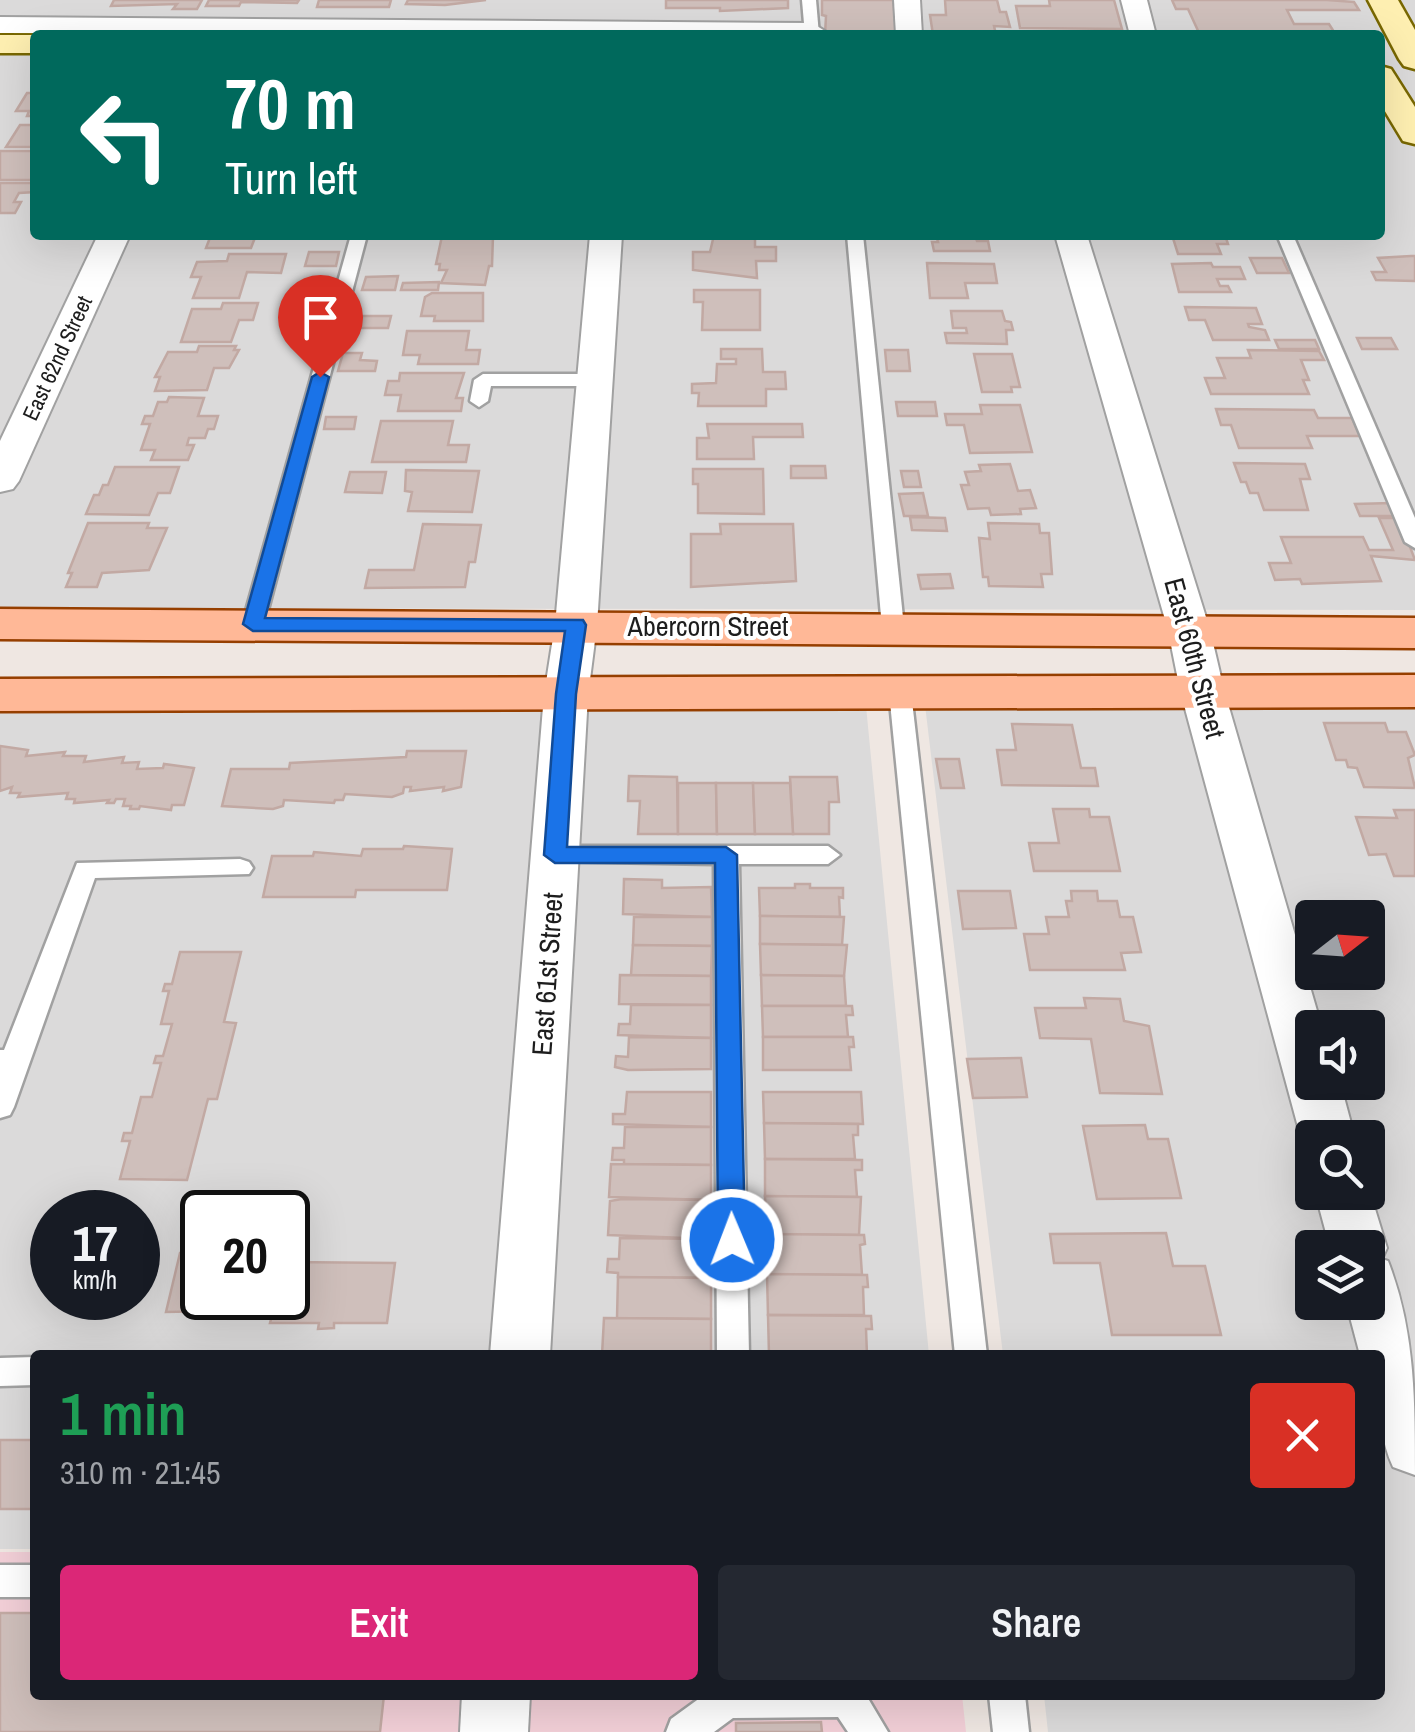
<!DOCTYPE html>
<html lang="en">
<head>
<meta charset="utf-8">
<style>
  body { margin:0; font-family:"Archivo Narrow",sans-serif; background:#242831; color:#f1f3f6; height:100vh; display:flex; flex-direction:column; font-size:38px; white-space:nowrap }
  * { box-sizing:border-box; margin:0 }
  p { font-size:32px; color:#9ea1a6 }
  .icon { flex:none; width:55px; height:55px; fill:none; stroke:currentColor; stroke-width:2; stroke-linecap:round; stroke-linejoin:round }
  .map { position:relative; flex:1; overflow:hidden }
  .details { position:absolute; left:30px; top:1350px; width:1355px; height:350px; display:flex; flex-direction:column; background:#171b24; border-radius:10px; box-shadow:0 10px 40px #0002 }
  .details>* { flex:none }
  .banner { position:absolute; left:30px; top:30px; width:1355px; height:210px; border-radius:10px; box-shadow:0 10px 40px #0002; background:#00695c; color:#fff; overflow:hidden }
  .needle { width:65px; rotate:73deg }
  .fabs { position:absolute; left:1295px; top:900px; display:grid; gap:20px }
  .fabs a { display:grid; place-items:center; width:90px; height:90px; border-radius:10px; background:#171b24; box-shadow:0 10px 40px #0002; font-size:50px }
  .speed { position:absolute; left:30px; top:1190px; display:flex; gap:20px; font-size:50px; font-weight:700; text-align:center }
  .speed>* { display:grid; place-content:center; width:130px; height:130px; border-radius:50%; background:#171b24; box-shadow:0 10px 40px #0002; line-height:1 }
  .speed small { font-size:25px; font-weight:400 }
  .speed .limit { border:5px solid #111; border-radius:15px; background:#fff; color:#111 }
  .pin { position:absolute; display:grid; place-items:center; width:85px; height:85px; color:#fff; margin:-102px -42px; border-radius:50% 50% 50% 0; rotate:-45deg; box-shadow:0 0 10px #0007 }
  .pin .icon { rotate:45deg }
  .me { position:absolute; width:110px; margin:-55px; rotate:359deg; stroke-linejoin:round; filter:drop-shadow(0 0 8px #0008) }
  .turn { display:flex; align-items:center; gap:35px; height:210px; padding:0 30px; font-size:45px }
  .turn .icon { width:130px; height:130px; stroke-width:2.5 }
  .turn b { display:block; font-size:70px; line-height:85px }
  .round { display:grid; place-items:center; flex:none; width:105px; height:105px; border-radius:10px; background:#242831 }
  .overview { display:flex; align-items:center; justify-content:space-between; height:170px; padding:0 30px }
  h1 { font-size:60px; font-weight:600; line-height:75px; color:#1e9e55 }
  .action { display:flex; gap:20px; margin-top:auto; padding:20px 30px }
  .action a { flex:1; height:115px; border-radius:10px; background:#db2777; color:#fff; font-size:40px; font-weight:600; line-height:115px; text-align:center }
  .action a+a { background:#242831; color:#f1f3f6 }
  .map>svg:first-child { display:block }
</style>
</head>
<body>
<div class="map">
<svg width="1415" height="1732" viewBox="0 0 1415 1732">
  <rect width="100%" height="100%" fill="#efe7e2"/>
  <g fill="#dbdada" fill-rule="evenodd">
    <path d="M0,0H1415V610L0,608ZM35,35H1380V235H35Z"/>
    <path d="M925,705L1415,706V1732H1048L1044,1695H1380V1355H1003ZM1312,918H1368V972H1312ZM1312,1028H1368V1082H1312ZM1312,1138H1368V1192H1312ZM1312,1248H1368V1302H1312Z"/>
    <path d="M0,706H866L929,1355H35V1549H0ZM52,1212H138V1298H52ZM202,1212H288V1298H202Z"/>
  </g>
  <path fill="#f2cfd7" d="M0,1552H35V1695H962L966,1732H0Z"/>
  <g fill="#cfbfbb" stroke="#c2a9a3" stroke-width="2.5">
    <path d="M114,0H202L197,9H173L177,4L111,6Z"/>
    <path d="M209,0H299L297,3L241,2L239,6H206Z"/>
    <path d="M319,0H391L389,7H317Z"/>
    <path d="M408,0H486L445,5L406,4Z"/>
    <path d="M666,0H788V8L720,11V8H666Z"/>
    <path d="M822,0H893L897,35H825L826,16L822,15Z"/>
    <path d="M945,0H997L1000,12H1006L1010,27L994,26L996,35H933L930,15H946Z"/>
    <path d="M1049,0H1114L1122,29L1020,28L1016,6H1050Z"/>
    <path d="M1172,0H1327L1354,2L1359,10H1287L1294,24H1329L1336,35H1200L1188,9H1176Z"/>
    <path d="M27,93H35V116H27L29,111H16Z"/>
    <path d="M20,125H35V147H6Z"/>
    <path d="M0,151H35L34,180H0Z"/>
    <path d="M0,183H32L35,192L19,193L14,202H21L15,213H0Z"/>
    <path d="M211,235H256L251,248H206Z"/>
    <path d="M714,235H755V247H776V261H756L757,278L693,270V252H710Z"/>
    <path d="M936,235H975L977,241H988L990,251H934L932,242H938Z"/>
    <path d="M1172,235H1225L1228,244H1217L1221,254H1178Z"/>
    <path d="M442,236H493L492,266H489L485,285L441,283L447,270H439L440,264H436Z"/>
    <path d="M309,252H339L336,266H305Z"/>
    <path d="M229,254H286L281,273L247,272L239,298H193L201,277H191L197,262L227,261Z"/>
    <path d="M1411,256H1415V281L1376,280L1372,272H1386L1378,258Z"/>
    <path d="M1250,258H1282L1289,273H1257Z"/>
    <path d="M927,263L994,264L997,283H965L968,298H930Z"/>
    <path d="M1211,263L1213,267H1240L1245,279H1217L1220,286H1228L1231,292H1179L1172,264Z"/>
    <path d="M398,276L395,290H362L366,277Z"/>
    <path d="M439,282L438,290H401L403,283Z"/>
    <path d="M694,290H760V330H702L703,302H694Z"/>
    <path d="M432,293H483V321H434L435,316H421L425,297Z"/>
    <path d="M223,303H258L253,320H239L231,342H181L192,309H221Z"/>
    <path d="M1185,307L1256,308L1262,324H1248L1249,327L1265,330L1269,340H1213L1205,320H1189Z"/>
    <path d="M951,311H1002L1005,321L1011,322L1013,330H1006L1007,344L947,343L945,333H967L966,328H953Z"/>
    <path d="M361,316H391L388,328H351L352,319Z"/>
    <path d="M407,331H469L466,350H480L478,364H418L420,355H403Z"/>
    <path d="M1357,338H1391L1397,349H1362Z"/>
    <path d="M1275,340H1315L1319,349H1279Z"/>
    <path d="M199,346H236L234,350H239L229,368H214L207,390L155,391L160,377H155L168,352H197Z"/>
    <path d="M721,349H762L763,372H785L786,389H766V406H698L699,393H692V384L716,383L717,364H736V359H721Z"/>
    <path d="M885,350H908L910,371H887Z"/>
    <path d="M1248,350L1319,351L1324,360H1301L1309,380H1303L1309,394H1211L1205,378H1225L1217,358H1251Z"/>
    <path d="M343,353H362L360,360L377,361L375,371H338Z"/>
    <path d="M974,354H1012L1020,387H1011L1012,392H982Z"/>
    <path d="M400,373H464L456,398H463L461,411H398L401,395H385L388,381H399Z"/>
    <path d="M169,397L204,398L198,416H218L214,429H208L205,438H189L187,445H194L188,460H151L155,450H141L150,424H142L145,416H153L158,402H167Z"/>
    <path d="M896,402H935L937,416H898Z"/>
    <path d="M980,405H1020L1032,452L970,453L964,425H947L945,414H982Z"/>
    <path d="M1216,409L1314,410L1318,418H1352L1360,436H1307L1312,448H1239L1231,425H1221Z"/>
    <path d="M326,417H356L354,429H324Z"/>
    <path d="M381,421H453L448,445H469L466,462H372Z"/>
    <path d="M707,424H802L803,437H753L754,459H697V438H709Z"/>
    <path d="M1234,463L1305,464L1310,479H1300L1308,510H1264L1258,493H1250L1246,482H1241Z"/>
    <path d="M1010,464L1018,491L1030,490L1036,508L1020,509L1021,514L991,515L989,508L968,509L961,485H969L965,472L981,471L979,465Z"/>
    <path d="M791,466H825L826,478H791Z"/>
    <path d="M115,467H179L170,493H158L149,515L86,514L94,495H99L103,485H108Z"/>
    <path d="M693,469H763L764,514L698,513V484H693Z"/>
    <path d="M406,470L479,471L472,512L408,511L412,492L405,491Z"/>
    <path d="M901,471H918L921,487H904Z"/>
    <path d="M350,472H386L382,493L345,492Z"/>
    <path d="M923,493L928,516H904L899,494Z"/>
    <path d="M1392,503L1398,516H1360L1355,504Z"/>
    <path d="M910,517L945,518L947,531L912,530Z"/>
    <path d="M1379,518H1399L1415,560L1371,556L1381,581L1302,584L1300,579L1275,580L1269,563H1291L1281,537H1363L1369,550H1393Z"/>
    <path d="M88,523H149L147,528H167L149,570L102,573L97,587H66L72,573H68Z"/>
    <path d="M988,523L1039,524L1040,533H1049L1052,574H1041L1043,587L989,586L988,577H983L979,538L990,539Z"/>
    <path d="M423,524L481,525L475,562H469L465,587L365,588L369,570H414Z"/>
    <path d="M720,524H793L796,581L691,587V534H721Z"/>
    <path d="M950,574L953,588L921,589L918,575Z"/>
    <path d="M1324,723H1385L1388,732H1406L1415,755L1408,758L1415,788L1364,787L1357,768L1348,767L1346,760H1336Z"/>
    <path d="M1012,724L1072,725L1081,768H1095L1098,786L1002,785L997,750H1016Z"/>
    <path d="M0,746L28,750L26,756L65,752L63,756H86L84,762L124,757L122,763L139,762L137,769L163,768L164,764L194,768L184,805H172L171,810L140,806L139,809H130L131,806H123L125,799H116L114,803H107L109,800L74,803L75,799H66L68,793L18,797L20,793H10L12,787L0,791Z"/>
    <path d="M407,751H466L461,787L443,791L444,787L410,791L411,787H404L403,793L392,797L345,794L343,800H335L334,803L284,800L283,806L273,809L222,806L231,769H289L290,763L406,757Z"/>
    <path d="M936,759H959L964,788H941Z"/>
    <path d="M629,776L677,777L678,834H638L640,801H628Z"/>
    <path d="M790,777H837L839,802H829V834H793Z"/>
    <path d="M678,783H716L717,834H678Z"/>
    <path d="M716,783H753L755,834H717Z"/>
    <path d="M753,783H790L793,834H755Z"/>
    <path d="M1053,809H1089L1090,817H1109L1120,871H1034L1029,843H1059Z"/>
    <path d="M1394,810H1415V876H1394L1386,854L1369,855L1356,817L1397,818Z"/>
    <path d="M404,846L452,849L447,890H356L355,897H263L272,856H313L314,852L361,856L363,849H403Z"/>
    <path d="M624,879L662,880V888L711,887L712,917L623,914Z"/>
    <path d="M795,884H810V888H843V898L839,897L840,917L760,916L759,888H795Z"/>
    <path d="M958,891H1010L1016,928L963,929Z"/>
    <path d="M1071,891H1097L1098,901H1117L1120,917H1133L1141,952L1121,953L1125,970H1030L1024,934H1049L1046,917H1069L1066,901H1072Z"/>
    <path d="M760,916L844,917L842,945L760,944Z"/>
    <path d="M634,917H712V946L633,945Z"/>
    <path d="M760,944L847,945L844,976L761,975Z"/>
    <path d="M633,945L712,946L711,976L631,975Z"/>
    <path d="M180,952H241L224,1022L236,1023L217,1099H208L187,1180L120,1179L130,1141H122L124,1133H132L141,1097H152L161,1063H154L156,1056H163L172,1024H161L169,991H163L165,984H172Z"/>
    <path d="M620,975L711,976V1005L619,1004Z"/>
    <path d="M761,975L844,976L846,1006H762Z"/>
    <path d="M1084,998L1120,999L1124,1021L1149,1026L1162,1094L1100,1093L1091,1039L1040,1038L1035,1008H1086Z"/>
    <path d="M631,1005H711V1038L618,1035L619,1024H630Z"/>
    <path d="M762,1006H852L853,1015H846L848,1037H763Z"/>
    <path d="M629,1037L711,1038V1069L628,1070L615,1067L616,1056L628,1057Z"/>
    <path d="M763,1037H853L854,1047H849L851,1070H763Z"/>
    <path d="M1021,1058L1027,1097L973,1098L967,1059Z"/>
    <path d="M627,1092H711V1127L613,1124V1114H625Z"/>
    <path d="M763,1092H861L863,1124L764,1123Z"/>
    <path d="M764,1123L858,1124V1135H853L855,1159H765Z"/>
    <path d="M1145,1125L1148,1139H1168L1181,1198L1097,1199L1083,1126Z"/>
    <path d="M625,1127H711V1165L624,1164V1160H612L613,1148H624Z"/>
    <path d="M765,1159L862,1160V1170H855L857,1197L765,1196Z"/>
    <path d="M611,1164L711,1165V1200L609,1197Z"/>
    <path d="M765,1196L861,1197L859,1235L767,1234Z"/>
    <path d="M622,1199L711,1200V1239L608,1235L610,1201Z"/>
    <path d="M1166,1233L1173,1266H1205L1221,1335H1112L1100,1263H1054L1050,1234Z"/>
    <path d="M767,1234L864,1235L865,1244L860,1245L862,1275L767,1274Z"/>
    <path d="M620,1238L711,1239V1278L618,1277V1273L607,1272L608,1259H619Z"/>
    <path d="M180,1253H202V1298H288V1262L395,1263L387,1323H334V1328L318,1329L319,1323H270L273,1312H228L226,1318H212L214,1311L166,1312Z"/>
    <path d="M767,1274L867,1275L868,1287H863L864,1315H768Z"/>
    <path d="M618,1277L711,1278V1319L617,1318Z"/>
    <path d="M768,1315L871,1316L872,1329H866L867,1355H769Z"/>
    <path d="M604,1318L711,1319V1355H602Z"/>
    <rect x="0" y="1440" width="35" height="69"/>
    <path d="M0,1613H35V1695H384L380,1732H0Z"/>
    <path d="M821,1722L822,1732H736V1723Z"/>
  </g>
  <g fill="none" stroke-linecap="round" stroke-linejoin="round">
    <g stroke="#a1a1a1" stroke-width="5">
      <g id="lane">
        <path d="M802,0H816L819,35H805Z"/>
        <path d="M351,235H367L264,625L253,632L245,630L242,625Z"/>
        <path d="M847,235H863L904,627L893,634L882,627Z"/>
        <path d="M1277,235H1293L1415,518V548L1405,542Z"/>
        <path d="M483,374H595L604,380L595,386H491L488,401L479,407L470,401L474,380Z"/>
        <path d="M900,685L911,692L987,1355H955L889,692Z"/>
        <path d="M555,846H828L840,855L828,864H739L749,1355H717L714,864L546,861L543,855L546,849Z"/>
        <path d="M240,859L249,862L253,868L249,874L95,878L14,1107L10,1115L0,1118V1050H4L77,863Z"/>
        <path d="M35,1357V1385L0,1386V1358Z"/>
        <rect x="0" y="1565" width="35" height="32"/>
        <path d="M704,1695H866L888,1732H848L838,1717L733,1718L714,1732H666L671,1719Z"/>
        <path d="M989,1695H1025L1029,1732H993Z"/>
      </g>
    </g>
    <g stroke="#a1a1a1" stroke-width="4">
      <g id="street">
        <path d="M894,0H920L922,35H896Z"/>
        <path d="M1121,0H1147L1156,35H1130Z"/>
        <path d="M0,17L812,23L825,31L823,35L0,33Z"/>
        <path d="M98,235H130L19,481L13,489L0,492V441Z"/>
        <path d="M590,235H622L597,625L588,695L550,1355H490L544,695L555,625Z"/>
        <path d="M1055,235H1087L1210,630L1224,690L1322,1028H1312V1082H1340L1355,1138H1312V1154L1301,1138L1180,690L1168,630Z"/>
        <path d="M1368,1186L1387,1248L1382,1259L1388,1261C1415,1330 1415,1400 1415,1475L1393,1467C1376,1430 1380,1394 1380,1355H1360L1346,1302H1368V1248H1330L1315,1192H1368Z"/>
        <path d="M462,1695H530L528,1732H460Z"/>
      </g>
    </g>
    <g stroke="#786700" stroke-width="5">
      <g id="secondary">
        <path d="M1368,0H1398L1415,30V69L1404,66L1399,59Z"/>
        <path d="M0,35H37L35,53H0Z"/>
        <path d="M1380,66L1391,69L1415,107V144L1403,141L1380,103Z"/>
      </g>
    </g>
    <g stroke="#963f00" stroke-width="5">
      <g id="primary">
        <path d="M0,609L1415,618V648L0,639Z"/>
        <path d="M1415,675V707L0,711V679Z"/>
      </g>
    </g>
    <use href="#lane" fill="#fff" fill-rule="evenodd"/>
    <use href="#street" fill="#fff" fill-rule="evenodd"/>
    <use href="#secondary" fill="#feefb1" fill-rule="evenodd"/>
    <use href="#primary" fill="#ffb897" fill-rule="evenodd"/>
  </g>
  <path fill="#1a73e8" stroke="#114b97" stroke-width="2.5" d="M320,372L329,377L265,618L583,620L586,625L576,694L567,847H726L737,855L745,1240L741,1247L732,1251L722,1247L718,1240L715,863H555L544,855L556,694L565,631H253L243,624L312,377Z"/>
  <g text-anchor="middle" stroke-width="8" stroke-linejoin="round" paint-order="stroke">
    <g font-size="22" fill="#1d1d1d" stroke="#fff">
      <text transform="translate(57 358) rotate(-65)" y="8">East 62nd Street</text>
    </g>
    <g font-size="28" fill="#1d1d1d" stroke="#fff">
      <text x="708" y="636">Abercorn Street</text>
      <text transform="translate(1195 658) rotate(75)" y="10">East 60th Street</text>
      <text transform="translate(547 974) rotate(-86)" y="10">East 61st Street</text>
    </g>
  </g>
</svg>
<div class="fabs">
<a><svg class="needle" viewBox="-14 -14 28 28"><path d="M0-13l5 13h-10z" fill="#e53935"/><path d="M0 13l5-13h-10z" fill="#9ea1a6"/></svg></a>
<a><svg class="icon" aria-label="sound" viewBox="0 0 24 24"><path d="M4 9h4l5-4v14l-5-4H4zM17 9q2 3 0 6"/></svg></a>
<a><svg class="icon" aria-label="search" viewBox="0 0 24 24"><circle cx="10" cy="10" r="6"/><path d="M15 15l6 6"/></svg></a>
<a><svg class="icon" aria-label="layers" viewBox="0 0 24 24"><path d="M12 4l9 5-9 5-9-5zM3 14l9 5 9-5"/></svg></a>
</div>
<div class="speed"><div>17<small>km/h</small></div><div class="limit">20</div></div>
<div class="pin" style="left:320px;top:377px;background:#d93025"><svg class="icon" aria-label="arrive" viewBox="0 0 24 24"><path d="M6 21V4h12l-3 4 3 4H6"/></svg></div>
<svg class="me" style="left:732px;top:1240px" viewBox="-20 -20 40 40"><circle r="17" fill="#1a73e8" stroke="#fff" stroke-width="3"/><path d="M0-11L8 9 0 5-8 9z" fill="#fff"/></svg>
<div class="banner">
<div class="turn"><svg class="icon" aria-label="left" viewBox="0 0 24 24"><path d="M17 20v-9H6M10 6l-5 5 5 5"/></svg><div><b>70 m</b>Turn left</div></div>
</div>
<section class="details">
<div class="overview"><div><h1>1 min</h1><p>310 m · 21:45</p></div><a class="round" style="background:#d93025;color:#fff"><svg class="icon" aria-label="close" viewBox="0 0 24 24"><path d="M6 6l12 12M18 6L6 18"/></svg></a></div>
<div class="action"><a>Exit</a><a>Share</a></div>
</section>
</div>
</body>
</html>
